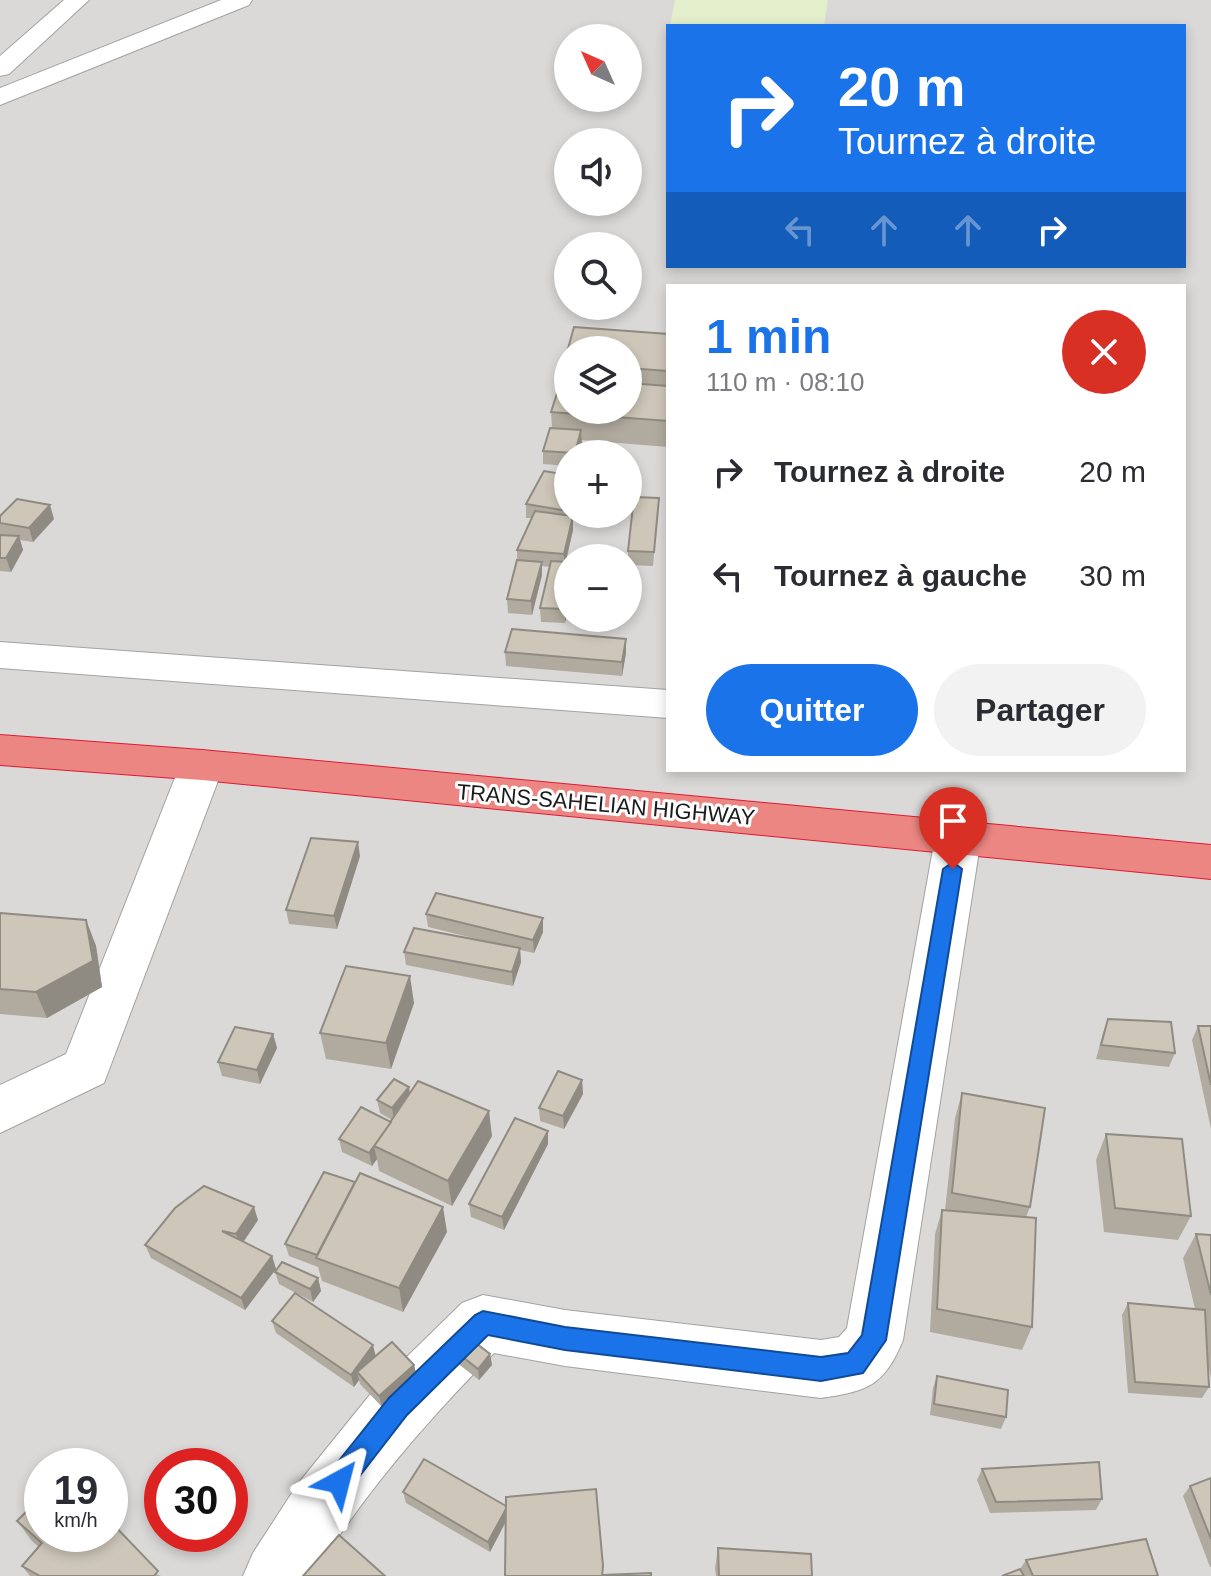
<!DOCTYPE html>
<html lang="fr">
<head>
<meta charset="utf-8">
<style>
  body { margin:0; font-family:Arial,sans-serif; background:#f2f2f3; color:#2b2b33; height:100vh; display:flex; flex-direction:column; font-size:30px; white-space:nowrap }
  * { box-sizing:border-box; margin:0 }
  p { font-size:26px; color:#7c7c81 }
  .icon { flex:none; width:44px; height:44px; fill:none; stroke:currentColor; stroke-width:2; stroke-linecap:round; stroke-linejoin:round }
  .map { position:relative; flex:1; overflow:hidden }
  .side { position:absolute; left:666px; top:284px; width:520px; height:488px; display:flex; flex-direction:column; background:#fff; border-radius:0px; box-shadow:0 4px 12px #0003 }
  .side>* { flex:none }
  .top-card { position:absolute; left:666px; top:24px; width:520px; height:244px; border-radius:0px; box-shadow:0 4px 12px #0003; background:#1a73e8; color:#fff; overflow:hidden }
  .needle { width:52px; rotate:315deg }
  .controls { position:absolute; left:554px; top:24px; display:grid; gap:16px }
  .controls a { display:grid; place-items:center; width:88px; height:88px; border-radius:50%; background:#fff; box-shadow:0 4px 12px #0003; font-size:40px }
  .speed { position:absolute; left:24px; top:1448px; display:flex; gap:16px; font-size:40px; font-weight:700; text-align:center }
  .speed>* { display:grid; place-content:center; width:104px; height:104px; border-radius:50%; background:#fff; box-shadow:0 4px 12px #0003; line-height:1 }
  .speed small { font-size:20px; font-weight:400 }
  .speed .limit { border:12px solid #d22; background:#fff; color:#111 }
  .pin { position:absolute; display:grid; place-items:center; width:68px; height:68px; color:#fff; margin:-82px -34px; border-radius:50% 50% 50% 0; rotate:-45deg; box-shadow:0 0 8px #0007 }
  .pin .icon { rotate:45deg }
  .me { position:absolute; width:88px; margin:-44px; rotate:38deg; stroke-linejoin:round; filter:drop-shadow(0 0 6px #0008) }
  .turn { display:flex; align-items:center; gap:28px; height:168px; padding:0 40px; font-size:36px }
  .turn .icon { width:104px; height:104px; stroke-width:2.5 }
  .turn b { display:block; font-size:56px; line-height:68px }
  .lanes { display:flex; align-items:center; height:76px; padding:0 40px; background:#0003; justify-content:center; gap:40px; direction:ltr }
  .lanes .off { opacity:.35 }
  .round { display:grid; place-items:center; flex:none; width:84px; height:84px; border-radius:42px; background:#f2f2f3 }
  .summary { display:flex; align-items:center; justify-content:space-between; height:136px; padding:0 40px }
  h1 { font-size:48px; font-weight:800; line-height:60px; color:#1a73e8 }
  .action { display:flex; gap:16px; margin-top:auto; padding:16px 40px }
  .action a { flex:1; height:92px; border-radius:48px; background:#1a73e8; color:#fff; font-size:32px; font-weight:800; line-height:92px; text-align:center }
  .action a+a { background:#f2f2f3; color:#2b2b33 }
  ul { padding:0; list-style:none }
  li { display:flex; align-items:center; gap:24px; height:104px; padding:0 40px }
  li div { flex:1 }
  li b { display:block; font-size:30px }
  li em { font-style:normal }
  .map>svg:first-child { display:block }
</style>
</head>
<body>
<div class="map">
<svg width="1211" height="1576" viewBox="0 0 1211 1576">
  <rect width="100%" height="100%" fill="#eeece0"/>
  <path fill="#dad9d8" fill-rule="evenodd" d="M0,0H1211V1576H0ZM668,26H1184V266H668ZM568,38H628V98H568ZM568,142H628V202H568ZM568,246H628V306H568ZM668,286H1184V770H668ZM568,350H628V410H568ZM568,454H628V514H568ZM568,558H628V618H568ZM42,1466H110V1534H42ZM162,1466H230V1534H162Z"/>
  <path fill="#e3eeca" d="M675,0H828L824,26H670Z"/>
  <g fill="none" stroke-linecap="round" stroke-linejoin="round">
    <g stroke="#a2a2a2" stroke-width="2">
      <g id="minor">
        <path d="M64,0H89L9,74L0,76V56Z"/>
        <path d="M221,0H252L249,5L0,105V88Z"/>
        <path d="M0,642L668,690V718L0,668Z"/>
        <path d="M202,750L217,754L224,765L104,1083L0,1133V1085L66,1054L180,765L187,754Z"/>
        <path d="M958,821L974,826L981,838L903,1340C884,1386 868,1391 821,1398L565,1366L494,1353C426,1422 364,1493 313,1576H243L253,1553L297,1485L377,1386L462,1303L483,1295L565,1310L821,1340L839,1337L847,1328L935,838L942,826Z"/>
      </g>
    </g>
    <g stroke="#df1a32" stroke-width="2">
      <path id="highway" d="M0,735L202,750L1211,845V879L202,780L0,765Z"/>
    </g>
    <use href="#minor" fill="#fff" fill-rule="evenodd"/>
    <use href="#highway" fill="#eb8682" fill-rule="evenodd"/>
  </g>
  <g fill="#b1ab9f" fill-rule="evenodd">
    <path d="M574,327L668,334V447L582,440L579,454H568V466L543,464V451L550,428H552L551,412L562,378L564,379V363ZM568,350H628V410H568Z"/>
    <path d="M568,475V514H575L573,518V530L566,562H568V609L565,623L541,622L540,608L550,567L542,566V575L532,615L508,613L507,599L517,561V550L531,518H526V504Z"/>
    <path d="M659,498L653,566L628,565V551Z"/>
    <path d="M0,516L54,519L33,542L20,540L23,550L11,572L0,571Z"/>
    <path d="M626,639V653L622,676L506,666L505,652Z"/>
    <path d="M360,856L337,929L289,924L286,910Z"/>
    <path d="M0,913L86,920L96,946L102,987L47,1018L0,1014Z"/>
    <path d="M426,914L543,932L534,953L520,950L521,962L513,986L406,965L404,952L489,942L428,927Z"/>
    <path d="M414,1003L391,1069L326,1059L320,1033Z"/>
    <path d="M1108,1019L1175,1053L1169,1067L1096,1059L1103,1033Z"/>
    <path d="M1198,1026H1211V1129L1192,1040Z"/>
    <path d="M273,1034L277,1048L260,1084L222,1076L218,1062Z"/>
    <path d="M582,1080L583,1094L564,1129L540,1121L539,1108Z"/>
    <path d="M410,1093L492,1136L452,1206L379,1171L377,1159L372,1166L342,1152L339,1139L391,1122L392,1120L380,1113L377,1100Z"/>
    <path d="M962,1093L1030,1207L1026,1217L1032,1327L1022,1350L930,1332L935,1234L942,1210H945L955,1118Z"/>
    <path d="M548,1131V1144L504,1230L471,1217L469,1204Z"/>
    <path d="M1106,1134L1191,1216L1178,1240L1104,1232L1096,1160Z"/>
    <path d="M258,1220L243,1242L272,1256L276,1269L245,1310L151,1258L145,1245Z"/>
    <path d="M447,1232L403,1312L322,1281L318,1267L289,1256L285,1244Z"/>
    <path d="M1196,1234L1211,1235V1378L1208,1363L1209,1387L1202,1398L1128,1393L1122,1315L1128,1303L1195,1309L1183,1258Z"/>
    <path d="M275,1272L318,1278L321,1291L313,1302L279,1284Z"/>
    <path d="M272,1321L376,1356L414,1365L417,1377L382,1407L360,1384L359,1380L354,1387L276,1333Z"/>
    <path d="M450,1347L490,1354L492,1365L479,1380L452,1359Z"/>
    <path d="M937,1376L1006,1417L1001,1429L930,1415L933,1388Z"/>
    <path d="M424,1459L603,1575L505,1576L506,1522L490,1552L406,1503L403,1492Z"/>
    <path d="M982,1469L1102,1499L1096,1510L990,1513L977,1480Z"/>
    <path d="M1211,1478V1567H1210L1183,1496L1190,1486Z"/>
    <path d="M17,1521L161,1576H30L22,1566L39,1547L32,1541Z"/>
    <path d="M718,1548L812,1576H716L715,1568Z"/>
    <path d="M1026,1560L1158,1576H1002L1020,1569Z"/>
  </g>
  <g fill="#908b82">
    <path d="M581,430L582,444L579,454H575Z"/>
    <path d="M50,505L54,519L33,542L29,528Z"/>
    <path d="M569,514H575L573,518V530L564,568V554L570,525Z"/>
    <path d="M19,536L23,550L11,572L6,558Z"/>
    <path d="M542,562V575L532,615L531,601Z"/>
    <path d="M568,594V609L565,623V609Z"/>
    <path d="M626,639V653L622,676V662Z"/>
    <path d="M358,842L360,856L337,929L334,916Z"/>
    <path d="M543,918V932L534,953L533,940Z"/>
    <path d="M86,920L96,946L102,987L47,1018L36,992Z"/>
    <path d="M520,948L521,962L513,986L512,972Z"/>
    <path d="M410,976L414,1003L391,1069L386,1043Z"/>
    <path d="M273,1034L277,1048L260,1084L257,1070Z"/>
    <path d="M582,1080L583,1094L564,1129L563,1116Z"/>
    <path d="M409,1087L411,1100L394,1121L392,1108Z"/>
    <path d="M489,1111L492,1136L452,1206L448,1181Z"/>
    <path d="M391,1122L374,1146L377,1159L372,1166L369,1153Z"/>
    <path d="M548,1131V1144L504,1230L502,1217Z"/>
    <path d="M254,1207L258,1220L240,1247L236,1234Z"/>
    <path d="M443,1207L447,1232L403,1312L399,1288Z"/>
    <path d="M272,1256L276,1269L245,1310L241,1298Z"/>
    <path d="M318,1278L321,1291L313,1302L310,1289Z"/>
    <path d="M373,1345L376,1357L357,1372L359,1380L354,1387L351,1375Z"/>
    <path d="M490,1354L492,1365L479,1380L478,1369Z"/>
    <path d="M414,1365L417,1377L382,1407L379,1396Z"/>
    <path d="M507,1507L508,1517L490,1552L488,1542Z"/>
  </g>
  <g fill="#cec7b9" stroke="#908b82" stroke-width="2">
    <path d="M574,327L668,334V371L628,368V350H568V364L564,363Z"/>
    <path d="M562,378L568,379V410H628V383L668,386V421L551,412Z"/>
    <path d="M550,428L581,430L575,453L543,451Z"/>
    <path d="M544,471L568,475V511L526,504Z"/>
    <path d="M634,497L659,498L654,552L628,551Z"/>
    <path d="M17,499L50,505L29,528L0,523V516Z"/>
    <path d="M535,511L573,516L564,554L517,550Z"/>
    <path d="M0,535L19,536L6,558H0Z"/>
    <path d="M517,560L542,562L531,601L507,599Z"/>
    <path d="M551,561L568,562V594L565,609L540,608Z"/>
    <path d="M512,629L626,639L622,662L505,652Z"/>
    <path d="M311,838L358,842L334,916L286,910Z"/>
    <path d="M436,893L543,918L533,940L426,914Z"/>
    <path d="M0,913L86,920L93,961L36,992L0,989Z"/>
    <path d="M414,928L520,948L512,972L404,952Z"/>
    <path d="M346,966L410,976L386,1043L320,1033Z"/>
    <path d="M1108,1019L1171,1022L1175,1053L1101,1045Z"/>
    <path d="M1198,1026H1211V1085Z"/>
    <path d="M235,1027L273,1034L257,1070L218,1062Z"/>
    <path d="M558,1071L582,1080L563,1116L539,1108Z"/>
    <path d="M394,1079L409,1087L392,1108L377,1100Z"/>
    <path d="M418,1081L489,1111L448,1181L374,1146Z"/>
    <path d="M962,1093L1045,1108L1030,1207L952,1193Z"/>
    <path d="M361,1107L391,1122L369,1153L339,1139Z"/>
    <path d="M515,1118L548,1131L502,1217L469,1204Z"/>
    <path d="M1106,1134L1182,1139L1191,1216L1115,1208Z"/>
    <path d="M324,1172L355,1182L317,1255L285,1244Z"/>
    <path d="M360,1173L443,1207L399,1288L316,1258Z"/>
    <path d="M204,1186L254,1207L236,1234L222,1231L272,1256L241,1298L145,1245L175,1208Z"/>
    <path d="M942,1210L1036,1218L1032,1327L937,1309Z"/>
    <path d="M1196,1234L1211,1235V1295Z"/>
    <path d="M282,1262L318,1278L310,1289L275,1272Z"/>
    <path d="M295,1293L373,1345L351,1375L272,1321Z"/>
    <path d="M1128,1303L1205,1310L1209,1387L1135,1382Z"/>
    <path d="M463,1333L490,1354L478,1369L450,1347Z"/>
    <path d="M392,1342L414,1365L379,1396L357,1372Z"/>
    <path d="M937,1376L1008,1390L1006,1417L934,1404Z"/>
    <path d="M424,1459L506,1506V1509L488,1542L403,1492Z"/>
    <path d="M1099,1462L1102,1499L996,1502L982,1469Z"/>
    <path d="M1211,1478V1539L1190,1486Z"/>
    <path d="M596,1489L603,1566L602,1576H505L506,1497Z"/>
    <path d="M42,1496V1534H110V1521L158,1571L154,1576H40L22,1566L42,1543L17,1521Z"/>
    <path d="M339,1535L385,1576H303Z"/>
    <path d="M1146,1539L1158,1576H1033L1026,1560Z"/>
    <path d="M718,1548L811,1554L812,1576H719Z"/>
    <path d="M1020,1569L1024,1576H1002Z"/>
    <path d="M651,1573V1576H603V1575Z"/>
  </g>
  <path fill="#1a73e8" stroke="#114b97" stroke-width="2" d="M953,862L962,869L886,1340L863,1373L821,1381L565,1350L488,1335L407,1415L348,1491L339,1495L330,1491L326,1482L330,1472L389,1398L475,1315L483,1311L565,1327L821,1357L848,1353L862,1335L943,869Z"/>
  <g text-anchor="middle" stroke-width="6" stroke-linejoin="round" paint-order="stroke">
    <g font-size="22" fill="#1b1b1b" stroke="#fff">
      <text transform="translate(606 804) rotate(5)" y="8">TRANS-SAHELIAN HIGHWAY</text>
    </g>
  </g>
</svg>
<div class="controls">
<a><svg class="needle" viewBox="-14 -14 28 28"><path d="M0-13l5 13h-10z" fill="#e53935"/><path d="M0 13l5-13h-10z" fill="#7c7c81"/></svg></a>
<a><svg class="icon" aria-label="sound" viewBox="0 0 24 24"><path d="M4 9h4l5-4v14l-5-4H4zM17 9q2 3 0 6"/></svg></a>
<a><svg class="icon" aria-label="search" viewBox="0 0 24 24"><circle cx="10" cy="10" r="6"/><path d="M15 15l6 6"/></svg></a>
<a><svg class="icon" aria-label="layers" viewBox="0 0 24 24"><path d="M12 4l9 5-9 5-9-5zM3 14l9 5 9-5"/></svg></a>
<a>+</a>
<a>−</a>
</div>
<div class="speed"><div>19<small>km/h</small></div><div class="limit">30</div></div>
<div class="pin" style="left:953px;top:869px;background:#d93025"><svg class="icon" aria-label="arrive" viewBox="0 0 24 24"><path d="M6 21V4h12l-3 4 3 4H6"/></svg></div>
<svg class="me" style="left:339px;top:1482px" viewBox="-20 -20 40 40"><path d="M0-17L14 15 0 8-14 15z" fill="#1a73e8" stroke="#fff" stroke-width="4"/></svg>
<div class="top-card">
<div class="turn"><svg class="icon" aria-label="right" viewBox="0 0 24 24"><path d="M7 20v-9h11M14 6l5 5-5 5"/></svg><div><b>20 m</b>Tournez à droite</div></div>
<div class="lanes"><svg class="icon off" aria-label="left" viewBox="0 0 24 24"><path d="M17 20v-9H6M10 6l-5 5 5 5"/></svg><svg class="icon off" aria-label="ahead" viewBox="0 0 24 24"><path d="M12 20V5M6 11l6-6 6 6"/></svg><svg class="icon off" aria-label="ahead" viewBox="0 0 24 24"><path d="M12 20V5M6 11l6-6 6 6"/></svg><svg class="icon" aria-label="right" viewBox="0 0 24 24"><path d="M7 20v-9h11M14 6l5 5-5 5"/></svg></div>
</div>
<section class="side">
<div class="summary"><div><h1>1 min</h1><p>110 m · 08:10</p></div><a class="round" style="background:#d93025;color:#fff"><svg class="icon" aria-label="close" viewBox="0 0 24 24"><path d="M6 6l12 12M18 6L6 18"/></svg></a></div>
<ul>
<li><svg class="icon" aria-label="right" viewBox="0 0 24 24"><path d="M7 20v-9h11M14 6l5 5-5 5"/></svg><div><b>Tournez à droite</b></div><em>20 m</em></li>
<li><svg class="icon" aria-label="left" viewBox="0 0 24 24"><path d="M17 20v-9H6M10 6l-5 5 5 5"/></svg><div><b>Tournez à gauche</b></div><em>30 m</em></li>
</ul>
<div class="action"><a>Quitter</a><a>Partager</a></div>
</section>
</div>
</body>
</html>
